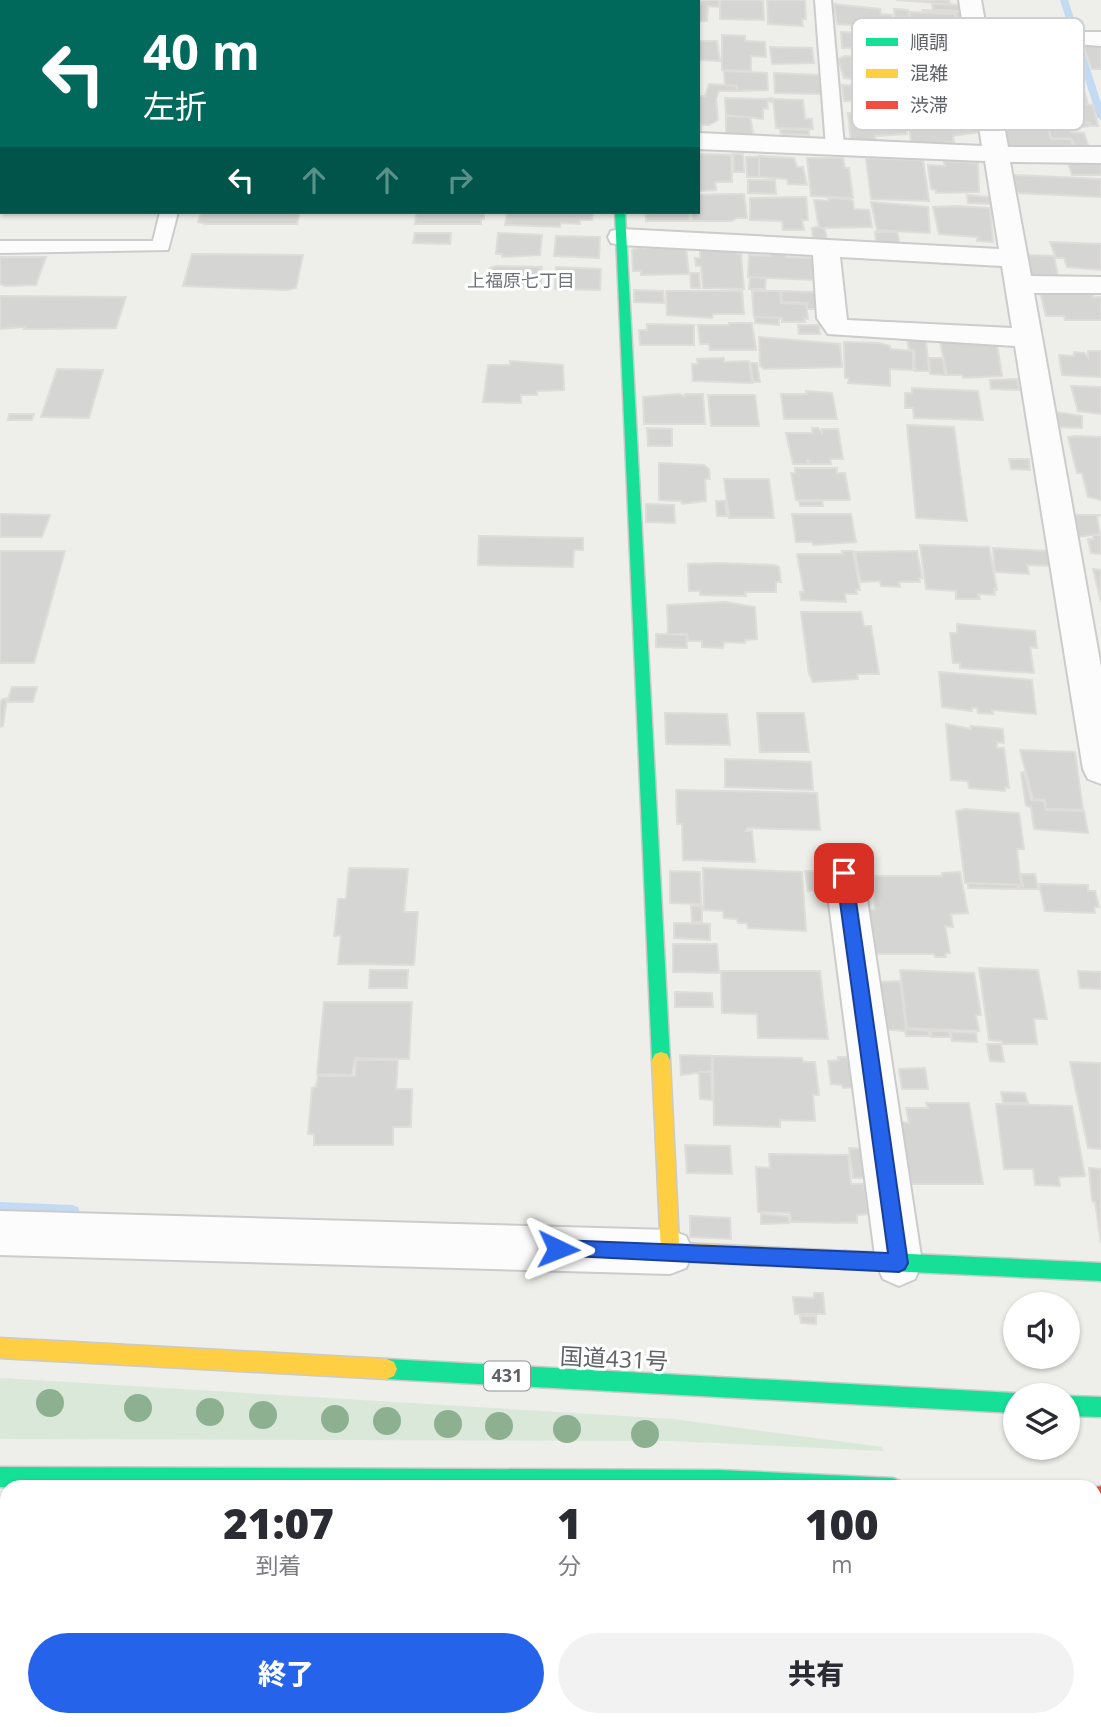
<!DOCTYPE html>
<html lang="ja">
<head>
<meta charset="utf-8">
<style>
  body { margin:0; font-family:"Open Sans","Noto Sans JP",sans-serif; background:#f2f2f3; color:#2b2b33; height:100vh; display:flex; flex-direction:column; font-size:26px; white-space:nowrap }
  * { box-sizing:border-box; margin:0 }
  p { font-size:23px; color:#7c7c81 }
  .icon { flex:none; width:38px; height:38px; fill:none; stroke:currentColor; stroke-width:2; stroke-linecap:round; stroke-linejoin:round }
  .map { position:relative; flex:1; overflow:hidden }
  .drawer { position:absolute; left:0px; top:1480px; width:1102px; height:247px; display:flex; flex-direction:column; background:#fff; border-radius:21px 21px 0 0; box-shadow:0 2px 5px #0004 }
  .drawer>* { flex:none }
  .hud { position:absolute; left:0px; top:0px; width:700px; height:214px; box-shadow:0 2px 5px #0004; background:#00695c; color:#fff; overflow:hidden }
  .tools { position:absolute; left:1003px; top:1292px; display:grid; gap:14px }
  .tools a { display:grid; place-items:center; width:77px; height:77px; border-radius:50%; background:#fff; box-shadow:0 2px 5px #0004; font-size:35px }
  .pin { position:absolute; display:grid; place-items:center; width:60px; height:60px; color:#fff; margin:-30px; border-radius:14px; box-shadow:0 4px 10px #0006 }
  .me { position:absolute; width:77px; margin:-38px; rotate:92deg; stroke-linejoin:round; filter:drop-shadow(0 0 5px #0008) }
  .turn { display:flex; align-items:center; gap:24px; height:147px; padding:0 28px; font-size:32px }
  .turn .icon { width:91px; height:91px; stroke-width:2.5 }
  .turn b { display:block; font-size:49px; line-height:60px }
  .lanes { display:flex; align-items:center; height:66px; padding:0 28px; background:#0003; justify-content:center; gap:35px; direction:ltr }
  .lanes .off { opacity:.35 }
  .eta { display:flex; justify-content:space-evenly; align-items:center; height:119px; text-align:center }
  .eta b { font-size:42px; font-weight:800; line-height:49px }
  .action { display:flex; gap:14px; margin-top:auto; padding:14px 28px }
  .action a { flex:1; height:80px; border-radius:42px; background:#2563eb; color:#fff; font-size:28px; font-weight:800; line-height:80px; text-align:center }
  .action a+a { background:#f2f2f3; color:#2b2b33 }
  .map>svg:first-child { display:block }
</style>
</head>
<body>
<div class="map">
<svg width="1101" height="1727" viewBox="0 0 1101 1727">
  <rect width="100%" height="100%" fill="#eeeeea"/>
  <path fill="#d9e8d9" d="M0,1378L673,1419L882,1447L883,1451L673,1441L0,1439Z"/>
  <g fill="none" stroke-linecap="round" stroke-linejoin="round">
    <g fill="#c3daf3" fill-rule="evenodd">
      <path d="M1060,0H1068L1101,103V120L1097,117Z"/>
      <path d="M0,1202L72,1205L78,1207L80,1213L78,1219L72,1221L0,1218Z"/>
    </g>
  </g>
  <g fill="#d5d5d3" stroke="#deddd9" stroke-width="2">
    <path d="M670,0H719V7L708,6L707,21H698V2Z"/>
    <path d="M720,0H763L764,20L720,19Z"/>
    <path d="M767,0H805L806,19H802L803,26L768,24Z"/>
    <path d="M949,0L950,4L896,0Z"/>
    <path d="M834,4L880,9L881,14L892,15L894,28L837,24Z"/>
    <path d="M932,4L962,5L963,11L933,10Z"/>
    <path d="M894,9L908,10L909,18L895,17Z"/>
    <path d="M923,10L962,12L964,18H957L956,14L924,12Z"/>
    <path d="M910,12L955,14L958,32L952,31L953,39L900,38L897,18H910Z"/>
    <path d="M841,32L886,34L888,49L842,48Z"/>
    <path d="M722,35L745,36V41L765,42L766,57L751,56V71L722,70Z"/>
    <path d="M698,41H717L720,61L698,60Z"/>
    <path d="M1083,46H1101V69H1092Z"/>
    <path d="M770,47L812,48L814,63L772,64Z"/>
    <path d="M845,56L898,60L901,80L897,83L844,78L838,59Z"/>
    <path d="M1031,66L1078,68L1088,105L1046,103L1043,92L1038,91L1040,80H1035L1033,72H1038Z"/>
    <path d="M724,71L767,73L768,90L737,91V86H725Z"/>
    <path d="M774,73L820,75L821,94L775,93Z"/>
    <path d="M709,84L736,86L737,91H719L716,99L718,120L709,125H701V134H698V96H705Z"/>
    <path d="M842,85L901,87L903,108L862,106L861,101H844Z"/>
    <path d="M1039,96H1043L1045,104L1093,105L1098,126H1091L1090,123L1046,122L1026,119V116H1003L999,102L1042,104Z"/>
    <path d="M725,98L765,99L772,98V102L767,101L768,109L763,108V119L726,115Z"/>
    <path d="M773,99L803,100L805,119H812L813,129L776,128Z"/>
    <path d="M848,113L900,115L905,119L907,134L875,136L876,142L851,141Z"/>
    <path d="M908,114L979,119L981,132L953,136L954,142H945V145L911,143Z"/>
    <path d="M726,116L750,117L754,137L726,136Z"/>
    <path d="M1011,119L1045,120L1051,139H1071L1073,148L1008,147L1001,121Z"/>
    <path d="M1047,123H1089L1090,126L1070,129L1071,132L1084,133L1089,148H1075L1072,139L1051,138Z"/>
    <path d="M780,129L809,130V135L781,134Z"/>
    <path d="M698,154L731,155L732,182H715L716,190L698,191Z"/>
    <path d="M733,154H743L744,172H734Z"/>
    <path d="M759,156L794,158L797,167H803L807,185L788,184L787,179L759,177Z"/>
    <path d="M746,157H759V177H747Z"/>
    <path d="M807,158H843L845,168H849L853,198L811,196Z"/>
    <path d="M866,158L923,160L929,201L871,199Z"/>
    <path d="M944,161L978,163L979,192L936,193V190L931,189L928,165L945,166Z"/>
    <path d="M1068,163H1101V175H1072Z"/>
    <path d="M1014,175L1101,179V197L1017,193Z"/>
    <path d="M748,180H775L776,194L748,193Z"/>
    <path d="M726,194H744L747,218H737L732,221H692L691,212H698V195Z"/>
    <path d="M967,195L989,197L990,204L968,203Z"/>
    <path d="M798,197H806L808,220H802L804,230H783L782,221L750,220V198Z"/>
    <path d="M828,198L848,199L853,201L854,209L869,210L872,227L819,228L814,200L829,201Z"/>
    <path d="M871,202L928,207L930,233L877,230Z"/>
    <path d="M958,206L990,208L993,242L977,241V237L939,234L933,207Z"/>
    <path d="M201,212H300L297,224H205L198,222Z"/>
    <path d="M416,212H484V219H481V224H415Z"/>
    <path d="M507,212H593L592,220H580V224L561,223L560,227L505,225Z"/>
    <path d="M631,212H689L690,221H646V213Z"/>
    <path d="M817,227L825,229L827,241H813L812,228Z"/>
    <path d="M875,232H897L900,245L876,244Z"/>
    <path d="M415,233H451L450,244L413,243Z"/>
    <path d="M498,233L542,235L540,255L502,257V254H496Z"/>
    <path d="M556,236L600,237L599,258L554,256Z"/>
    <path d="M1050,242L1101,244V270L1067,267L1064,258H1056Z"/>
    <path d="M643,246V248H686L689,274L641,275V271H633L632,250Z"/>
    <path d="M700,249H737V254H741L744,289L703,288L701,266H696L695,258H700Z"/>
    <path d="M771,252L786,253V257L813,258V280L748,277L749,255L771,256Z"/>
    <path d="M192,254L303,255L296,288L287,290L183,286Z"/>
    <path d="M1026,255L1054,256L1058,277L1030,276Z"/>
    <path d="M0,257H46L36,285L5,286L0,284Z"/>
    <path d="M496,266L542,267L541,288L494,287L495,282H490V268Z"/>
    <path d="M556,267L601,269L600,290L555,289Z"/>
    <path d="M690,273H699L700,288H691Z"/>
    <path d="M750,277L766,278L765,289H749Z"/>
    <path d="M634,290L663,291L664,303L634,302Z"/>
    <path d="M666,291H742L744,314H713L712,318L667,315Z"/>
    <path d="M752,291H780L781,303L806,304L808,319L804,318L805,322H782V318L754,317Z"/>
    <path d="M781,291L815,292L816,309H807V303L782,302Z"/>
    <path d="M1091,291L1093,297H1101V320H1065L1064,316H1046L1040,292Z"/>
    <path d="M0,296L126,297L116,328L39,329H24L25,327L0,329Z"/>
    <path d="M755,317L779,318V325L755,323Z"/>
    <path d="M729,323H752L756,350H710L709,344H700L698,325H729Z"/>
    <path d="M647,324L694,325V345H640L639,330H647Z"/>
    <path d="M798,325H819L820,334H799Z"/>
    <path d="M759,337L840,344L842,367L764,369L760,366Z"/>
    <path d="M907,340L926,341L929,371H915L914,350H909Z"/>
    <path d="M844,342L879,343L890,346V349L913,351V370L890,369V386L848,383L849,378H845Z"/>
    <path d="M940,342L997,344L1002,376L963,378L962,375H947Z"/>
    <path d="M1088,351H1101V377L1062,375L1059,355L1074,356V352L1084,353L1088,357Z"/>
    <path d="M724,358V362L749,361L752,383L693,381L692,364H698L697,359Z"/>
    <path d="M929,358H943L945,375L930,374Z"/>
    <path d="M510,361L563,365L564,390L537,391V395H521V403L483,402L488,365H510Z"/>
    <path d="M750,363H757L760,382H753Z"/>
    <path d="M57,369L103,370L89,418L41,417Z"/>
    <path d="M1017,379L1019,390L991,389L990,380Z"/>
    <path d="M1071,386L1101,387V414L1078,411Z"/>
    <path d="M912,388L978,391L983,420L914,418L913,408H905V393H912Z"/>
    <path d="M806,391L832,393L837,419H784L781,394H807Z"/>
    <path d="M679,394L685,397V394H703L705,424H644L643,397Z"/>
    <path d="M708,395H755L759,426H711Z"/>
    <path d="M1050,411L1082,416V428L1054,427Z"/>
    <path d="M9,414H34L32,420H8Z"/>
    <path d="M907,425L954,427L967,521L916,518Z"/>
    <path d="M647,428L672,429V446H648Z"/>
    <path d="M812,428H818L822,433V429H838L843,459H830L831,464H810L807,459L808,464H793L786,433H813Z"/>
    <path d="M1075,436L1101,437V500L1088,497L1082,473H1077L1068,437Z"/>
    <path d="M1009,459H1029L1030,470L1011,469Z"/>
    <path d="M659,463L704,465L709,469L710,479H705L706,501L682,504L681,501L659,500Z"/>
    <path d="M795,468H837V473H845L850,500H796L791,473H795Z"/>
    <path d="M724,479H769L774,518H729Z"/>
    <path d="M716,501H725L727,516H717Z"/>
    <path d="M799,501H822L823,506H800Z"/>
    <path d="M646,504L674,505L675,523L646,522Z"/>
    <path d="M0,514L50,515L42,537H0Z"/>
    <path d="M792,514H851L856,542L813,545L812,542H796Z"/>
    <path d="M1072,515H1101L1097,517L1100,534L1078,537Z"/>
    <path d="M1093,535H1101V554L1091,553L1088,539H1093Z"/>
    <path d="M479,536L583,538V550H574L573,567L478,565Z"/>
    <path d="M920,545L989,547L997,590L994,589L995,595L978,594L980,599H956V591L926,589Z"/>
    <path d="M993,548L1049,551L1051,566L1027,565L1029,574L995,572Z"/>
    <path d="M0,551H65L34,663H0Z"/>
    <path d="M842,551H853L860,590L856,589L857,594H845L846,602L801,600L800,592H804L797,554H843Z"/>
    <path d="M917,551L922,578H919L920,582H899L900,587L881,586L880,581L861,582L855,552Z"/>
    <path d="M718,563L774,565L779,567L781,582H776V592H745L746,596L700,595V591H689L688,564Z"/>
    <path d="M1093,569L1101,570V602Z"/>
    <path d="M725,602L755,607L757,639L745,640V643L724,642L723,648L702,647V641H688L687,634H668L667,605Z"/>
    <path d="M801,612H861L864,626H871L879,674H857L858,679L813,682L809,674Z"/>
    <path d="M957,624L1035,631L1037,648L1030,647L1034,673L960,668V663H953L950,633H957Z"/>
    <path d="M656,634L686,635L687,648L656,647Z"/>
    <path d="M939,672L1032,680L1036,714L992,710L993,714L978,713L977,708H972V711L942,707Z"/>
    <path d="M12,687H37L33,702H7Z"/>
    <path d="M7,698L3,726L0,727V706L2,699Z"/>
    <path d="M665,713L727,714L730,745L666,744Z"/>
    <path d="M757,713H804L809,752H760Z"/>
    <path d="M946,724L971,729V726L1003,729L1004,743L997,742V748H1004L1009,788L1005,787V791L969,788L968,781L951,780Z"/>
    <path d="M1020,750L1075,752L1083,810L1046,809L1045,800L1033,799Z"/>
    <path d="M725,759L811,762L813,790L725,787Z"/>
    <path d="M1024,772L1031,800L1044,801L1046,810L1084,811L1088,833L1034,829L1031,807L1026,806L1021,773Z"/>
    <path d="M676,790L817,793L820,830L747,828L746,831H752L755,862L683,860L682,824H677Z"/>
    <path d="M965,809L1019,813L1024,849H1017L1021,885L965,883L956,811Z"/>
    <path d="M349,868L408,869L404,912H418L414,965L338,964L341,935L334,936L338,899H346Z"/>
    <path d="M703,868L802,872L806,931L748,928L747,923H738L737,919L724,918L723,911L704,910Z"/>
    <path d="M670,871L700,872L701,904L670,903Z"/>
    <path d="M805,871H828L831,890L808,891Z"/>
    <path d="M960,872L968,913L951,914L953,927L945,926L950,953L945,954L946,957H935L934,954H871L865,910H875L874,876H942V873Z"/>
    <path d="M1021,874H1035L1038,889H1020L1018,885L1023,886Z"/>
    <path d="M968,883L1017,885L1018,889L968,888Z"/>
    <path d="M1039,884L1088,885V891H1095L1099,907H1094L1095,913L1045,911Z"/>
    <path d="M691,906H702V922H692Z"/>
    <path d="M674,923L710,924V940L674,938Z"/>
    <path d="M673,944H717L719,973L673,972Z"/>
    <path d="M979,968L1038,970L1047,1019H1034L1037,1044H1003L1002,1041L989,1040Z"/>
    <path d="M370,970H408L407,988H369Z"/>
    <path d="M900,970L974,973L981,1015H976L979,1031L907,1028Z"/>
    <path d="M721,971H820L828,1039L758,1038L757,1014L722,1013Z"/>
    <path d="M1078,971L1101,972V989L1080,988Z"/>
    <path d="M900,981L906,1029L929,1031V1036H906L905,1031L882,1029L881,1015H885L880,982Z"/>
    <path d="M675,992L712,993L713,1007H675Z"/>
    <path d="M324,1002H412L409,1059L355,1058L352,1075L317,1074Z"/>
    <path d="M931,1031H949L950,1037H931Z"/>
    <path d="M951,1032L976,1033L977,1042L952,1041Z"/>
    <path d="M987,1044H1001L1004,1062L990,1061Z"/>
    <path d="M680,1055L712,1056V1071L681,1075Z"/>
    <path d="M713,1056L802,1058L803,1062H815L819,1095H813L815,1121L780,1120V1127L714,1125Z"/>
    <path d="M838,1057H854L858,1087L843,1088L842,1085L831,1084L828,1061L839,1060Z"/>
    <path d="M356,1060H398L396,1089H412L411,1127H393V1145H314V1134H308L312,1088L316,1087L318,1076H355Z"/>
    <path d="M1070,1062L1101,1063V1149L1088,1148Z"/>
    <path d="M925,1068L928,1089H902L899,1069Z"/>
    <path d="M699,1072H711L712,1100L700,1099Z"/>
    <path d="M1001,1092L1025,1093L1028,1103H1003Z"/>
    <path d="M926,1103H969L983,1184H911L901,1122L909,1123L906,1108H928Z"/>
    <path d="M996,1104L1072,1106L1085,1176L1059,1177L1060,1186L1035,1185L1033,1169H1004Z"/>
    <path d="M685,1145L730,1146L732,1174L687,1173Z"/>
    <path d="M849,1148L866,1149L871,1178H853Z"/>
    <path d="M769,1154L848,1155L851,1184H864L868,1214L857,1215V1223L791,1222L790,1213L758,1212L756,1167L770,1168Z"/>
    <path d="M1089,1168L1101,1169V1243L1095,1202L1092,1201Z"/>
    <path d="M761,1214L788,1216L789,1223L761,1224Z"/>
    <path d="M690,1216L730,1218L731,1239L690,1237Z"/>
    <path d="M814,1293H823L825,1314H795L793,1297L814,1298Z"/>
    <path d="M800,1316H816V1324L801,1323Z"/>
    <rect x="1096" y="1571" width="5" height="23"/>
    <path d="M1096,1598L1101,1599V1727H1066L1065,1720H1096Z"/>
    <path d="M974,1720H1062L1063,1727H975Z"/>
  </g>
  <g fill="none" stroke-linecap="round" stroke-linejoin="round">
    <g stroke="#cbcccb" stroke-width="4">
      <g id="lane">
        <path d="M815,0H831L844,147L835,152L826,147Z"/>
        <path d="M160,212H178L168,250L0,253V241H153Z"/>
      </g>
    </g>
    <g stroke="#cbcccb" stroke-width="4">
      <g id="street">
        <rect x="599" y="0" width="22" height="2"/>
        <path d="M959,0H981L1008,147H1101V163L1010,162L1031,276L1101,277V293H1034L1101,667V784L1088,779L1083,769L1015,346L828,334L817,318L813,255L621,245L611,243L608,237L611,231L621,229L999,249L985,161L698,149V133L982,146ZM840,257L1002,266L1012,328L847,320Z"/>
        <path d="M1084,32H1101V46L1076,44L1072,39L1076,34Z"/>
        <path d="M844,857L858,862L863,873L922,1263L915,1279L899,1286L883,1279L876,1263L825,873L830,862Z"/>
        <path d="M0,1211L670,1230L686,1236L693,1252L686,1268L670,1274L0,1255Z"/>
      </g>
    </g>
    <g stroke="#cacaca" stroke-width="3">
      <g id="fast">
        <path d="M615,212H625L670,1060L667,1066L661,1068L655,1066L652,1060Z"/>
        <path d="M845,1251L1101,1263V1281L845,1269L838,1267L836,1260L838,1253Z"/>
        <path d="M387,1359L1015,1393L1019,1395H1015V1413L387,1379L380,1376L377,1369L380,1362Z"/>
        <path d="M1068,1396L1101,1397V1417L1068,1416Z"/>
        <path d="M0,1467L719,1470L893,1478L900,1481L903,1488L0,1487Z"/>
      </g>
    </g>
    <g stroke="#cacaca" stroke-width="3">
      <g id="slow">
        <path d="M661,1052L667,1054L670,1060L679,1243L845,1251L852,1253L854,1260L852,1267L845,1269L670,1261L663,1259L661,1252L652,1060L655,1054Z"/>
        <path d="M0,1338L387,1359L394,1362L397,1369L394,1376L387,1379L0,1358Z"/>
      </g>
    </g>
    <g stroke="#cacaca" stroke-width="3">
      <path id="jam" d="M1101,1486V1506H1096V1488H1092Z"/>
    </g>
    <path stroke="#cacfcd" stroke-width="5" stroke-dasharray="9 4.5" stroke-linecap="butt" d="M1025,1356L1062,1358"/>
    <use href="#lane" fill="#fcfcfc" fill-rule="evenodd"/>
    <use href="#street" fill="#fcfcfc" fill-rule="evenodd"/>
    <use href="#fast" fill="#16e098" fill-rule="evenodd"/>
    <use href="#slow" fill="#ffcf43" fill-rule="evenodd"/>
    <use href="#jam" fill="#f24e42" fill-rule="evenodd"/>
  </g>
  <g fill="#8db190">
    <circle cx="50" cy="1403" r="14"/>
    <circle cx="138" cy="1408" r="14"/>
    <circle cx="210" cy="1412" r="14"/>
    <circle cx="263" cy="1415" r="14"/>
    <circle cx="335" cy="1419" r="14"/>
    <circle cx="387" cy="1421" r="14"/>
    <circle cx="448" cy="1424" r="14"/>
    <circle cx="499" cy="1426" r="14"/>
    <circle cx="567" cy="1429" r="14"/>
    <circle cx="645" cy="1434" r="14"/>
  </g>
  <path fill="#2563eb" stroke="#184099" stroke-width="2" d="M844,866L852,873L908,1263L905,1269L899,1272L551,1255L548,1249L551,1242L558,1240L888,1253L836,873Z"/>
  <g text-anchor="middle" stroke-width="6" stroke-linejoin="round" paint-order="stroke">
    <g font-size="18" fill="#707479" stroke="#fff">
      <text x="521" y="287">上福原七丁目</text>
    </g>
    <rect fill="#fff" stroke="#8f9195" stroke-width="2" x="484" y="1361.5" width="46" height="29" rx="5"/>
    <g font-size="18" font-weight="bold" fill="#5f6267">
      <text x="507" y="1382">431</text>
    </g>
    <g font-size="23" fill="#5f6267" stroke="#fff">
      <text transform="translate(614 1359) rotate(3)" y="8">国道431号</text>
    </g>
  </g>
  <rect x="852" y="18" width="232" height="112" rx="10" fill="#fff" stroke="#cfd0d1" stroke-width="2"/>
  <rect x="866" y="38" width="32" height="8" fill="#16e098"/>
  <rect x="866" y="69" width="32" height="9" fill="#ffcf43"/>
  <rect x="866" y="101" width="32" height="8" fill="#f24e42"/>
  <g font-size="19" fill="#5f6267">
    <text x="910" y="49">順調</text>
    <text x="910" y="80">混雑</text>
    <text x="910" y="112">渋滞</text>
  </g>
</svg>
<div class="tools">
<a><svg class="icon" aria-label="sound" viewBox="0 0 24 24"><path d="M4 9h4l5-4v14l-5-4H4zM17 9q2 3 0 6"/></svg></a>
<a><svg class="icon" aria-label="layers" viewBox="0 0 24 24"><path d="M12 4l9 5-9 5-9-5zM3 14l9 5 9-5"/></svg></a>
</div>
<div class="pin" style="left:844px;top:873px;background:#d93025"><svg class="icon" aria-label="arrive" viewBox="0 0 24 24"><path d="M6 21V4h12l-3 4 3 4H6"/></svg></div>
<svg class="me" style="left:558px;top:1249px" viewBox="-20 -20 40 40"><path d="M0-17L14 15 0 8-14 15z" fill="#2563eb" stroke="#fff" stroke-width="4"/></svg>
<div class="hud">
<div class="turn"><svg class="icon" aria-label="left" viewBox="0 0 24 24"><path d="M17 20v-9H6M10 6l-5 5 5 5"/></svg><div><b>40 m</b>左折</div></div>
<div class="lanes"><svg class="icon" aria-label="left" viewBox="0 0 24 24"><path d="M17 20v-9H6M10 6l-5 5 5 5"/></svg><svg class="icon off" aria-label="ahead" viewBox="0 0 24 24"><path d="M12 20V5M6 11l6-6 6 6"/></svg><svg class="icon off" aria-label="ahead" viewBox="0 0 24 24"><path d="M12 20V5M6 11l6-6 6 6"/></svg><svg class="icon off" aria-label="right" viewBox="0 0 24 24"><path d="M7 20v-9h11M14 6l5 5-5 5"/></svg></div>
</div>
<section class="drawer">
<div class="eta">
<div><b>21:07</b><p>到着</p></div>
<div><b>1</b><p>分</p></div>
<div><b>100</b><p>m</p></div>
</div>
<div class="action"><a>終了</a><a>共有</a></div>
</section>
</div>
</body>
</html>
